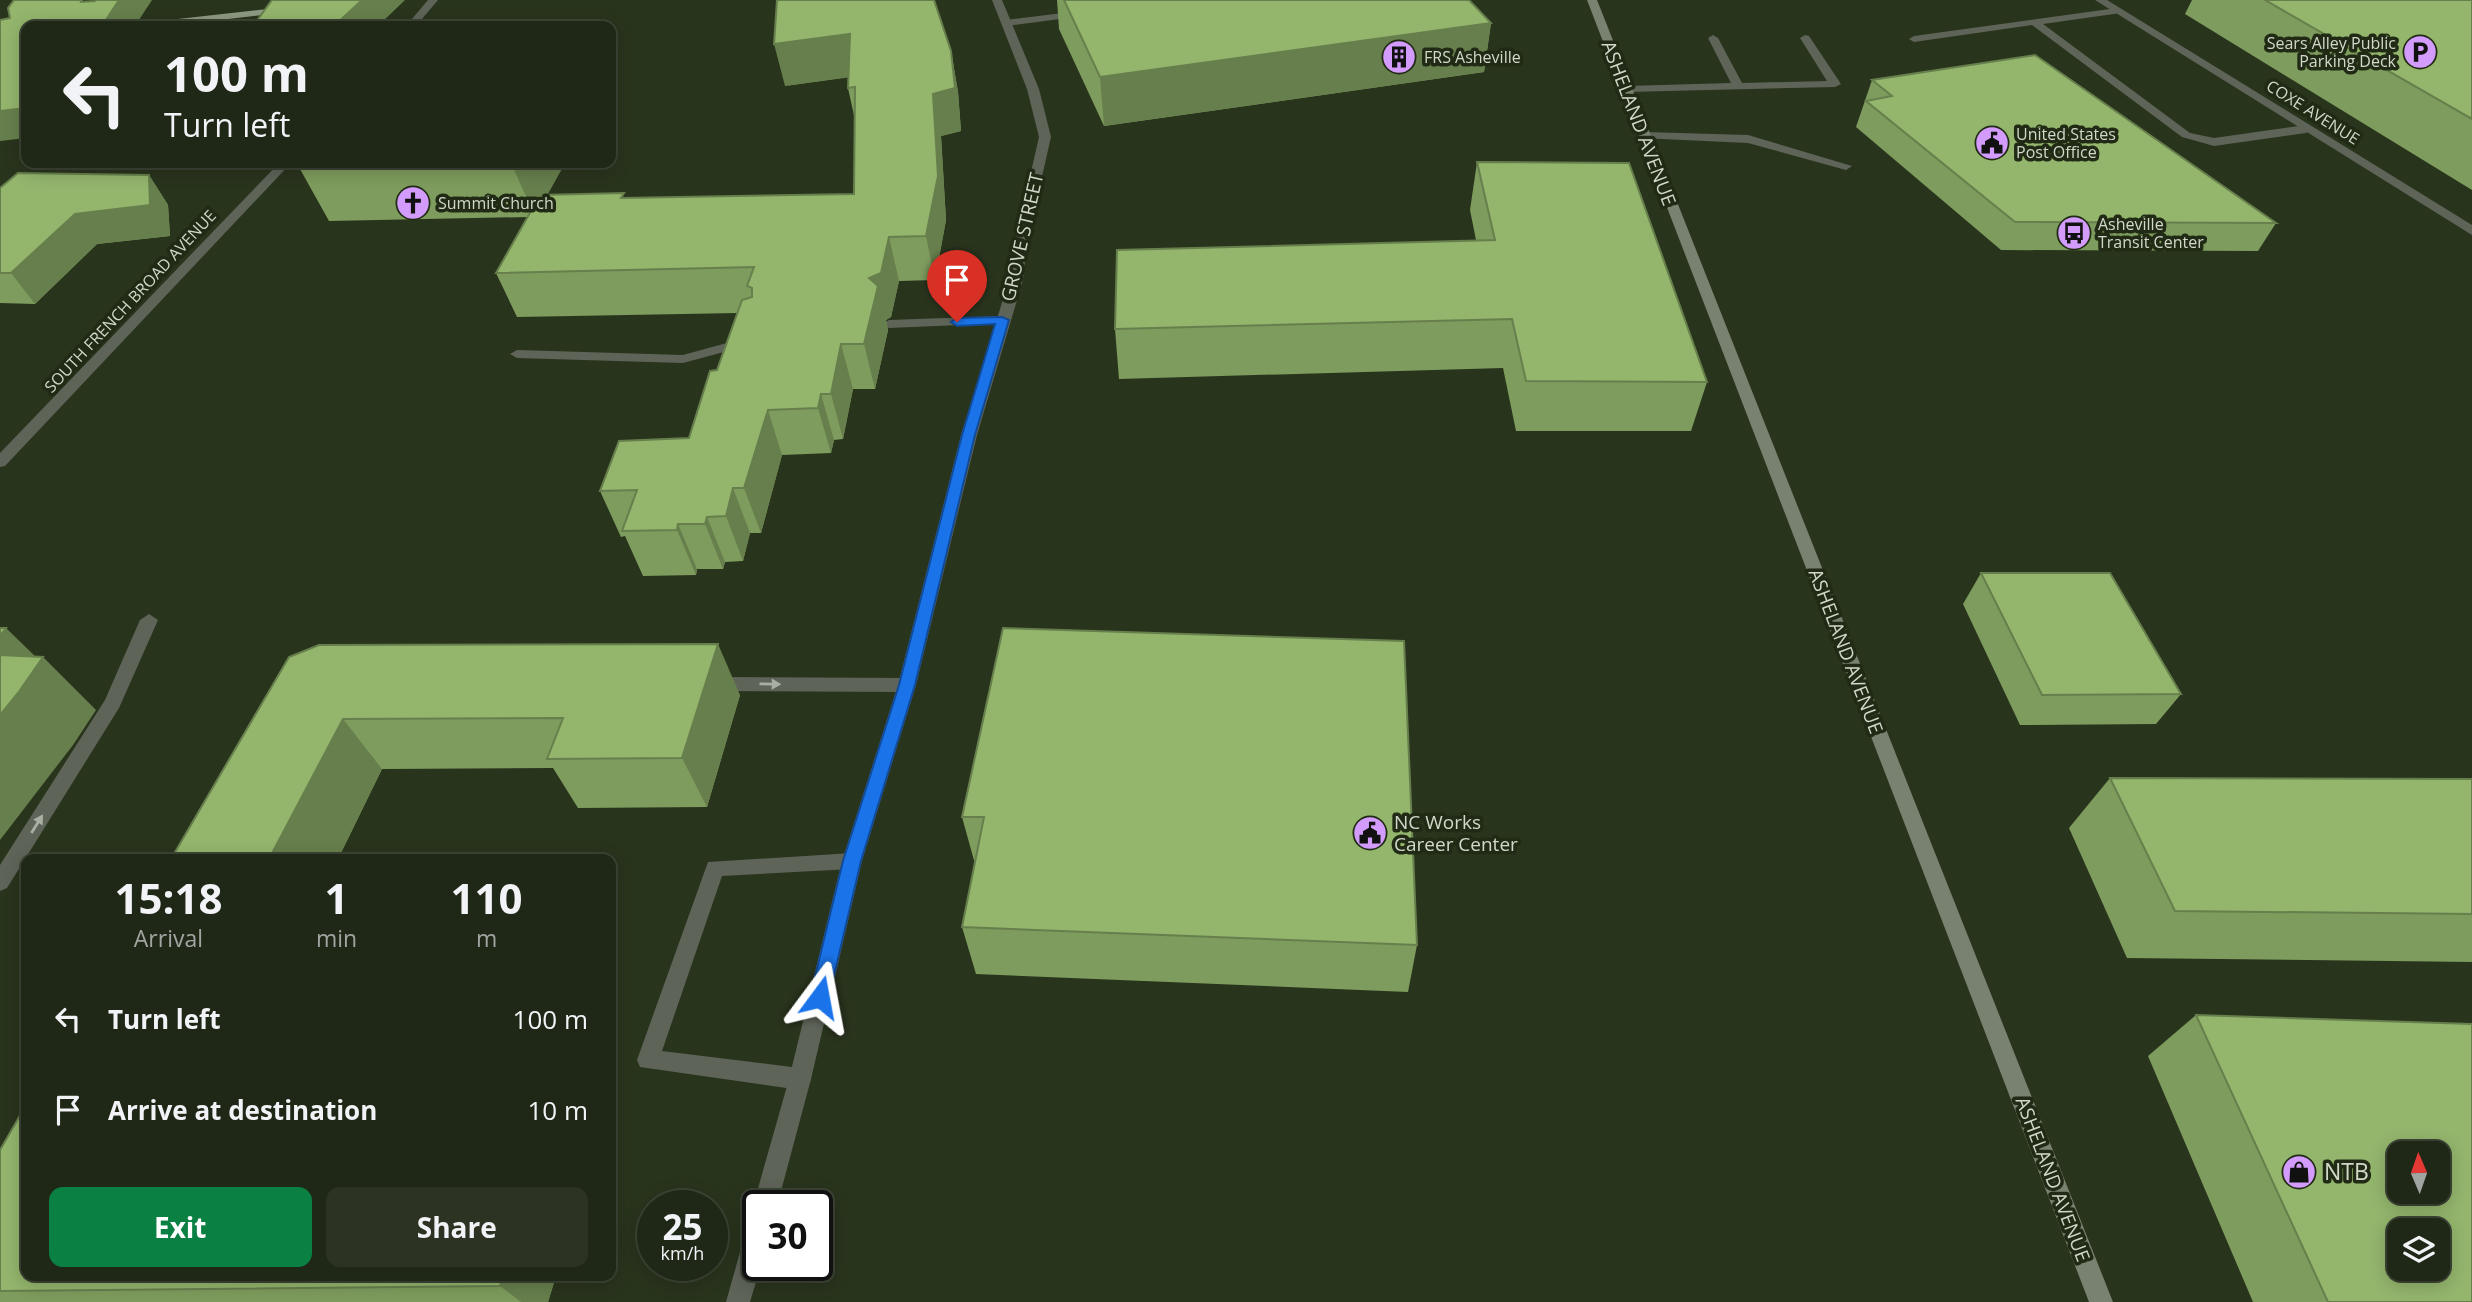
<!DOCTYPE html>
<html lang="en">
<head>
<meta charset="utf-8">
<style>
  body { margin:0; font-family:"Open Sans",sans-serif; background:#2c3323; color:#f1f3f6; height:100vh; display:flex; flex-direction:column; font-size:26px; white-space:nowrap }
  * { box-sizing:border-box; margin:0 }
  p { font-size:23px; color:#a1a5a1 }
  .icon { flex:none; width:38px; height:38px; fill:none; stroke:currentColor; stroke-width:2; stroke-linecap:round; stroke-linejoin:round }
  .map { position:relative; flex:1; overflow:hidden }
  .details { position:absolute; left:21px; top:854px; width:595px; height:427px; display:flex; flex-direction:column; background:#1f2716; border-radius:14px; box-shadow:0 4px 18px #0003,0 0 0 2px #3c4435 }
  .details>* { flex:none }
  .guide { position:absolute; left:21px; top:21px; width:595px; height:147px; border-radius:14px; box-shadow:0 4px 18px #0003,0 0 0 2px #3c4435; background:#1f2716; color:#f1f3f6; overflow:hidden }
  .needle { width:46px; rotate:358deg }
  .buttons { position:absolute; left:2387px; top:1141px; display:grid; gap:14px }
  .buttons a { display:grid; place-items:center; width:63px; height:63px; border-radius:14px; background:#1f2716; box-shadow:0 4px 18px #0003,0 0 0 2px #3c4435; font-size:35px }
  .speed { position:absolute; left:637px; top:1190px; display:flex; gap:14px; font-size:35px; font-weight:700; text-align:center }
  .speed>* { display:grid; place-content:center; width:91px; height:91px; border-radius:50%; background:#1f2716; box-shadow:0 4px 18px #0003,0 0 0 2px #3c4435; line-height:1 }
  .speed small { font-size:18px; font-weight:400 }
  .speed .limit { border:4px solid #111; border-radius:10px; background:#fff; color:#111 }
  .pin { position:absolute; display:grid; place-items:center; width:60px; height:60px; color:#fff; margin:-72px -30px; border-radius:50% 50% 50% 0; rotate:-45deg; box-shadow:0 0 7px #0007 }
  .pin .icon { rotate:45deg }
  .me { position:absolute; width:77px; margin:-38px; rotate:13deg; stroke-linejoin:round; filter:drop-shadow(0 0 5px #0008) }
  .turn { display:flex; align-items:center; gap:24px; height:147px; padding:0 28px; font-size:32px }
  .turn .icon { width:91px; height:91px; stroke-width:2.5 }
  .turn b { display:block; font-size:49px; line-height:60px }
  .eta { display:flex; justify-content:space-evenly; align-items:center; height:119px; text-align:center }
  .eta b { font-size:42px; font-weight:700; line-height:49px }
  .action { display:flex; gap:14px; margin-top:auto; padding:14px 28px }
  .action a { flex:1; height:80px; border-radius:14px; background:#0b8043; color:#fff; font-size:28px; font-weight:700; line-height:80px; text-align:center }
  .action a+a { background:#2c3323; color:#f1f3f6 }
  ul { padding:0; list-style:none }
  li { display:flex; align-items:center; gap:21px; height:91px; padding:0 28px }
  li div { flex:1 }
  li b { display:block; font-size:26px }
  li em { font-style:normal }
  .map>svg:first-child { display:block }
</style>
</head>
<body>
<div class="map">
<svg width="2472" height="1302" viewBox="0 0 2472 1302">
  <rect width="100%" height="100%" fill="#29341d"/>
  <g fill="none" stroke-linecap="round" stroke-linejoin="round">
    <g fill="#5f6459" fill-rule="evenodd">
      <path d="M2117,8L2122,11L2121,13L2043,24L2190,133L2214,138L2306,125L2312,129L2306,133L2214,146L2182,137L2032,25L1914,42L1909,39L1914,36Z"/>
      <path d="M1079,11L1084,14L1083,16L1006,26L1001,23L1006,20Z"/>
      <path d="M1713,35L1718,38L1742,83L1827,81L1800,38L1805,35L1809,36L1841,84L1835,87L1627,92L1621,89L1627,86L1731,83L1708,38Z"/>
      <path d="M1644,132L1748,135L1852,166L1846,170L1748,143L1640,138L1638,136Z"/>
      <path d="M1002,316L1007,317V323L889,328L882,324L889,320Z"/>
      <path d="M745,338L752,342L750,345L683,363L517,358L510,354L517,350L683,355Z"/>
      <path d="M149,614L158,620L119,708L7,888L0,891V865L105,700L140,620Z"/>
      <path d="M712,677L907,678L913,680L916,685L913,690L907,692L712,691L706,689L703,684L706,679Z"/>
      <path d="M852,853L859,855L862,861L859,867L852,869L722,876L662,1051L800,1068L808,1071L811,1079L808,1087L800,1090L640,1067L637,1060L708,862Z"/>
    </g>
    <g fill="#5f6459" fill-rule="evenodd">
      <path d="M428,0H438L416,26H406Z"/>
      <path d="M992,0H1002L1039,89L1051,137L1027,242L1023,280L977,435L916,685L862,861L811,1079L777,1206H758V1215L753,1206L789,1079L842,861L898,685L961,435L1009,280L1015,242L1039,137L1027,89Z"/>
      <path d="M2095,0H2107L2472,225V235Z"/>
      <path d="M279,163H291L5,466L0,467V453Z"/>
      <path d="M758,1219V1265H761L750,1302H726L746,1231L750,1223Z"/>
    </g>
    <path fill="#798170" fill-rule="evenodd" d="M1587,0H1597L2113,1302H2089Z"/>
    <path fill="#8c9881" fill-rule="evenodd" d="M285,7L289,8V12L168,26H137L142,23Z"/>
  </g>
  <g fill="#7e9c5d">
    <path d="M1057,0H1469L1491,23L1484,72L1104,126L1059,29Z"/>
    <path d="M2192,0H2472V190L2185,14Z"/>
    <path d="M951,51L958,92L961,131L941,136L946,220L935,280L899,281L891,317L886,320L888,330L875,389H853L843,439L834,440L831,453L782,455L761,533H750L743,561L725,562L723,569H697L696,575L643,576L625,536L621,537L600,491L689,438L717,370L738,313L517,317L496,273L528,217L329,221L300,169L565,163L547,195L625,198L854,194L855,120L848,88V77L785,86Z"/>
    <path d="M1872,80L2276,223L2258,251L2001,250L1856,127Z"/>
    <path d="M1477,162L1707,382L1691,431H1516L1503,368L1119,379L1115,329L1476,240L1470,210Z"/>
    <path d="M149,175L168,205L170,236L97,244L35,304L0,303V188Z"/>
    <path d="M1981,573L2181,694L2156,724L2020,725L1963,604Z"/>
    <path d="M1404,641L1417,945L1408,992L976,974L962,927L975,864L962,817Z"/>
    <path d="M289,657L740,695L707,807L578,808L553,768L382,769L338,859H171Z"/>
    <path d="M2110,778L2472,779V962L2127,958L2069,828Z"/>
    <path d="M2196,1015L2472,1302H2253L2148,1056Z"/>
    <path d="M0,1150L26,1276H556L548,1302H0Z"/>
  </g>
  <g fill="#677f4c">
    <path d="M119,0H152L135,26H102Z"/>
    <path d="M362,0H405L378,26H334Z"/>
    <path d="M1491,23L1484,72L1104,126L1100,77Z"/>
    <path d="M850,34L859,76L785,86L774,44Z"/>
    <path d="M951,51L958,92L961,131L941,136L946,220L935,280L926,236L933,94Z"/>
    <path d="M26,108V138L0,141V111Z"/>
    <path d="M514,163H565L535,217L512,165Z"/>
    <path d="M149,175L168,205L170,236L97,244L35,304L11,273L75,214Z"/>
    <path d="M889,237L899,281L891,317L886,320L888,330L875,389L864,344L869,278Z"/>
    <path d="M841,344L853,389L843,439L831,394Z"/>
    <path d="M821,394L834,440L831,453L818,408Z"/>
    <path d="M768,410L782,455L761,533L744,488Z"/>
    <path d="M733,488L750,533L743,561L726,516Z"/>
    <path d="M707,517L725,562L723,569L705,524Z"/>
    <path d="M678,524L697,569L696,575L677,530Z"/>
    <path d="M6,628L40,661L43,657L96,710L73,745L0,840V636Z"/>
    <path d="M718,644L740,695L707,807L682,758Z"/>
    <path d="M343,719L382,769L338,859H269Z"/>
    <path d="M503,1276H556L548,1302H521L500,1286Z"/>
  </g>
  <g fill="#93b56c" stroke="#677f4c" stroke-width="2" fill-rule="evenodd">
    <path d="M14,0H82L81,2L95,1L96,0H119L102,26H26V108L0,111V20L10,18L8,8Z"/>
    <path d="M272,0H362L334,26H253Z"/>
    <path d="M777,0H934L951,51L955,88L933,94L938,176L926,236L889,237L881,273L869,278L878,286L864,344H841L831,394H821L818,408L768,410L744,488H733L726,516L707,517L705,524H678L677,530L622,531L637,490L600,491L619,441L689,438L710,371L717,370L742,300L752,297V288L747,286L754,267L496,273L540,195L624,193L621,198L854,194L855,87L848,88L850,34L774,44Z"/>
    <path d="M1064,0H1469L1491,23L1100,77Z"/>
    <path d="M2265,0H2472V119Z"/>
    <path d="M2035,55L2276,223L2015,222L1866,101L1892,96L1872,80Z"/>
    <path d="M1477,162L1629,163L1707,382L1526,381L1512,319L1115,329L1117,250L1495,240Z"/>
    <path d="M305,163H514L512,165L300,169Z"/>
    <path d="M18,173L149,175L150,205L75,214L11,273H0V188Z"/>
    <path d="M1981,573H2110L2181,694L2042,695Z"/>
    <path d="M0,628H6L0,636Z"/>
    <path d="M1003,628L1404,641L1417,945L962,927L984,817H962Z"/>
    <path d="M718,644L682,758L547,759L563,718L343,719L269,859H171L289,657L319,645Z"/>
    <path d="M0,655L43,657L18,693L0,715Z"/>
    <path d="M2110,778L2472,779V914L2175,911Z"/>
    <path d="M2196,1015L2472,1024V1302H2328ZM2399,1153H2438V1192H2399ZM2399,1230H2438V1269H2399Z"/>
    <path d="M26,1105V1276H503L500,1286L0,1291V1150Z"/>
  </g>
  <defs><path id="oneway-solid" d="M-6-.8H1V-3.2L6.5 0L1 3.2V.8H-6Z" transform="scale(1.75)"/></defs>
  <g fill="#a9afa2">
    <use href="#oneway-solid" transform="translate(770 684) rotate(1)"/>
    <use href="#oneway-solid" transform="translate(37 824) rotate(-58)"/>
  </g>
  <path fill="#1a73e8" stroke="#114b97" stroke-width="2" d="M1002,317L1009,320L975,435L915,685L861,861L829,997L826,1004L820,1006L813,1004L810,997L843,861L899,685L962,435L995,324L957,326L951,322L957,318Z"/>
  <defs>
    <g id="parking-disc" transform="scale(1.75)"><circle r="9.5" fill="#d39cfc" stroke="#202a14"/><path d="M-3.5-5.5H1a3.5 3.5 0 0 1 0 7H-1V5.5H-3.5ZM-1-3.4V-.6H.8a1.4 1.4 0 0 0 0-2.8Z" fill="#111"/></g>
    <g id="building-disc" transform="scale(1.75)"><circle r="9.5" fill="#d39cfc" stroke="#202a14"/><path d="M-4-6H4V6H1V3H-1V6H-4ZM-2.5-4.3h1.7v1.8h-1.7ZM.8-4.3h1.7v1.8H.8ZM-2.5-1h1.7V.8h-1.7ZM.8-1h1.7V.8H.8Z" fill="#111"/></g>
    <g id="civic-disc" transform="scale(1.75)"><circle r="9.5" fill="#d39cfc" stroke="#202a14"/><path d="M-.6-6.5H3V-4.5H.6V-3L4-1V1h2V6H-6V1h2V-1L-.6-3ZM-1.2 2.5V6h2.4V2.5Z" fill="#111"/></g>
    <g id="church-disc" transform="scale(1.75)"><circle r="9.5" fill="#d39cfc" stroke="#202a14"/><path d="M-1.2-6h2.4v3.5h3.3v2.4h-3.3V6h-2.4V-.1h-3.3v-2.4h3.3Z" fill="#111"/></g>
    <g id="bus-disc" transform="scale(1.75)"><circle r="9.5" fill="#d39cfc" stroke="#202a14"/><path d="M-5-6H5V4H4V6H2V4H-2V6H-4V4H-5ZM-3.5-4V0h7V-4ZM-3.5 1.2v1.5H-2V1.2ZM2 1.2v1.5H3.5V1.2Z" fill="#111"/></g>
    <g id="shop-disc" transform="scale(1.75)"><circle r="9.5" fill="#d39cfc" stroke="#202a14"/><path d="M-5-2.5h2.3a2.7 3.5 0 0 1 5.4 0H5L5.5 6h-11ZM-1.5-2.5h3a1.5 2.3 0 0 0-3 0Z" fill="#111"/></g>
  </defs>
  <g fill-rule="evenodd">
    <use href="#parking-disc" x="2420" y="52"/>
    <use href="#building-disc" x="1399" y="57"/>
    <use href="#civic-disc" x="1992" y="143"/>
    <use href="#church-disc" x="413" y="203"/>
    <use href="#bus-disc" x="2074" y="233"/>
    <use href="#civic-disc" x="1370" y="833"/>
    <use href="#shop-disc" x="2299" y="1172"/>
  </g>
  <g text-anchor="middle" stroke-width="7" stroke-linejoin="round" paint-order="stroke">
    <g font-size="16" fill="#d1d8ca" stroke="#202a14" text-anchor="start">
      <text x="2396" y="49" text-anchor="end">Sears Alley Public<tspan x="2396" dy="18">Parking Deck</tspan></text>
      <text x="1424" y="63">FRS Asheville</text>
      <text x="2016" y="140">United States<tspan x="2016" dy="18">Post Office</tspan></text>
      <text x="438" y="209">Summit Church</text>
      <text x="2098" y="230">Asheville<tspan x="2098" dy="18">Transit Center</tspan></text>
    </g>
    <g font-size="16" fill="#d1d8ca" stroke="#202a14">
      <text transform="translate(2313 112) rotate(32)" y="6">COXE AVENUE</text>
      <text transform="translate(130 301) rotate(-47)" y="6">SOUTH FRENCH BROAD AVENUE</text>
    </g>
    <g font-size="19" fill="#d1d8ca" stroke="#202a14">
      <text transform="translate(1639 123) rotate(69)" y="7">ASHELAND AVENUE</text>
      <text transform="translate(1022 237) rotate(-77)" y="7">GROVE STREET</text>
      <text transform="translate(1846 651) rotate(69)" y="7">ASHELAND AVENUE</text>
      <text transform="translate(2053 1179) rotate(69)" y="7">ASHELAND AVENUE</text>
    </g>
    <g font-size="19" fill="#d1d8ca" stroke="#202a14" text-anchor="start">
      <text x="1394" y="829">NC Works<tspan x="1394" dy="22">Career Center</tspan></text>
    </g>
    <g font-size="23" fill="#d1d8ca" stroke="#202a14" text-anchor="start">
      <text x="2324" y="1180">NTB</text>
    </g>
  </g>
</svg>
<div class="buttons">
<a><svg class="needle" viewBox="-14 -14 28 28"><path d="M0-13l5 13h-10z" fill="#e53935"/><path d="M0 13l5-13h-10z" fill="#a1a5a1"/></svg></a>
<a><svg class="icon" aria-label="layers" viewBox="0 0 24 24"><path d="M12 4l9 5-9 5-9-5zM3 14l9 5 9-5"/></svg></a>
</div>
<div class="speed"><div>25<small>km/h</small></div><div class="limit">30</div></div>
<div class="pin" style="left:957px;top:322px;background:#d93025"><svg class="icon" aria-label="arrive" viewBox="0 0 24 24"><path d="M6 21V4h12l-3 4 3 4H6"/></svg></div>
<svg class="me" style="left:820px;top:997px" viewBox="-20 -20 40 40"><path d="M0-17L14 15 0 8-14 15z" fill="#1a73e8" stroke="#fff" stroke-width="4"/></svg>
<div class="guide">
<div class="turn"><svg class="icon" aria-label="left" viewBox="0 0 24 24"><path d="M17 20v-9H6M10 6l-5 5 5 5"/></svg><div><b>100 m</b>Turn left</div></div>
</div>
<section class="details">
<div class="eta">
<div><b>15:18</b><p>Arrival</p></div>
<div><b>1</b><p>min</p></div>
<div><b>110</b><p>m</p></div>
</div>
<ul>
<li><svg class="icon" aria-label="left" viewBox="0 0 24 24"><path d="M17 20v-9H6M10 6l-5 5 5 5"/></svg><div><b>Turn left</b></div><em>100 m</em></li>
<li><svg class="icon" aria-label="arrive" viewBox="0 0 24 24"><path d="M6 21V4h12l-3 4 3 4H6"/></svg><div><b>Arrive at destination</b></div><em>10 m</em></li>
</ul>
<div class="action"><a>Exit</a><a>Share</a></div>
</section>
</div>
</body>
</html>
